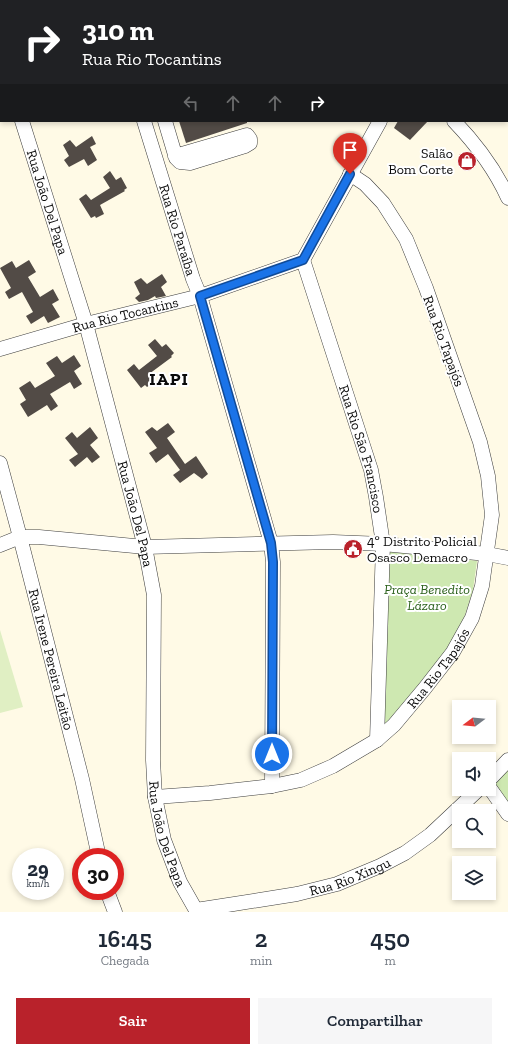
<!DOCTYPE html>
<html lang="pt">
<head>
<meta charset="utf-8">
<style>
  body { margin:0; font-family:"Zilla Slab",serif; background:#f6f6f7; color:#1f2937; height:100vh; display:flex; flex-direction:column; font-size:15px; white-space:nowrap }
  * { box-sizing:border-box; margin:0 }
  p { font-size:13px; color:#747a83 }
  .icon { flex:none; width:22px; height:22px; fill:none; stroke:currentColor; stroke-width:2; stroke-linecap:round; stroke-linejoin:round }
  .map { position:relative; height:912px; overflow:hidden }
  .drawer { display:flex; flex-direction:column; background:#fff; flex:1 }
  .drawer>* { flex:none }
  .top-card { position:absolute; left:0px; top:0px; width:508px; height:122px; box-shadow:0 2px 6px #0003; background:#202124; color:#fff; overflow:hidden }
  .needle { width:26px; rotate:254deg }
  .tools { position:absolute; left:452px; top:700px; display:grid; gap:8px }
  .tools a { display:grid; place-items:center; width:44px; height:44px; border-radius:0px; background:#fff; box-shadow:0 2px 6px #0003; font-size:20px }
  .speed { position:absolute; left:12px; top:848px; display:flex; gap:8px; font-size:20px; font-weight:700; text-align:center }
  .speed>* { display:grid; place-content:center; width:52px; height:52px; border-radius:50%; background:#fff; box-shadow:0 2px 6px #0003; line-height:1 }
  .speed small { font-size:10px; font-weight:400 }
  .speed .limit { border:6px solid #d22; background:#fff; color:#111 }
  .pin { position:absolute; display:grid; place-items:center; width:34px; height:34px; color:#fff; margin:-41px -17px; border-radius:50% 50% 50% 0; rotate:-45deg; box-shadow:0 0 4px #0007 }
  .pin .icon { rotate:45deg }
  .me { position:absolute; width:44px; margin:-22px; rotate:0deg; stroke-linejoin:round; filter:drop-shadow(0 0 3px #0008) }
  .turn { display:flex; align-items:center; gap:14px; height:84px; padding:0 16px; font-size:18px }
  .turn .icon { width:52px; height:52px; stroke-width:2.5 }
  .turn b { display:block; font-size:28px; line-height:34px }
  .lanes { display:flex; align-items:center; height:38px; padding:0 16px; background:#0003; justify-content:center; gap:20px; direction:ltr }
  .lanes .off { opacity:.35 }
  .eta { display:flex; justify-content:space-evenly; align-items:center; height:68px; text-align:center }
  .eta b { font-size:24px; font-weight:600; line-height:28px }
  .cta { display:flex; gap:8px; margin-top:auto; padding:8px 16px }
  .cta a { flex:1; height:46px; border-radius:0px; background:#b9222b; color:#fff; font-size:16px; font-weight:600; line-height:46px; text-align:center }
  .cta a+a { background:#f6f6f7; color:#1f2937 }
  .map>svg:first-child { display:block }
</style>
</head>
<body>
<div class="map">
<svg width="508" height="912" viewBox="0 0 508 912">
  <rect width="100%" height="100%" fill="#fffae6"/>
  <g fill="#cee8b1">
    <path d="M387,549L477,561L473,590L464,618L445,654L380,733Z"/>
    <path d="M508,764V805L490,780Z"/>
  </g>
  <path fill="#e0efc3" d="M0,630L23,707L0,713Z"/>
  <g fill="#524b46">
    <path d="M179,121H247V123L186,143Z"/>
    <path d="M398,121H428L410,140L394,128Z"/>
    <path d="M92,136L96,144L90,147L97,160L88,166L84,159L69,167L64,160L69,156L63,145L70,140L76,147Z"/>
    <path d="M110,171L116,180L121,177L127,188L124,190L125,191L100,205L104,214L96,218L95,216L91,218L79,199L86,194L91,200L110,188L103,177Z"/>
    <path d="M29,260L36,272L28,277L40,297L53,289L59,300L52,304L60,317L48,323L44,316L31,324L26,316L33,312L22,292L9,299L5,292L11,288L0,268L12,261L16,268Z"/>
    <path d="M162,274L167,282L161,287L166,296L156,298L155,296L148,300L139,302L135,298L140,294L134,282L141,278L147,284Z"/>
    <path d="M155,339L162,347L166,344L174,353L171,356L172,357L149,374L154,382L147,387L145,385L141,388L127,370L134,364L139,370L157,356L148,345Z"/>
    <path d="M74,355L81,366L74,371L82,384L74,389L70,382L50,394L58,406L51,411L47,405L28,417L20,404L26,400L19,388L30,381L35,388L55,376L46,363L57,356L62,363Z"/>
    <path d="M168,423L175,432L167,438L185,464L196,456L208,474L202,479L194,473L180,483L173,475L180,470L168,454L156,463L149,453L157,448L145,432L152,427L157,431Z"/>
    <path d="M90,427L98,438L90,445L100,457L92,463L87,457L75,467L69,460L78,454L65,438L72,432L77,438Z"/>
  </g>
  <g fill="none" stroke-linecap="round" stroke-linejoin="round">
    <g stroke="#3d3d3d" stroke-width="15">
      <g id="minor">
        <path d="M507,58H508"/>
        <path id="s1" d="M22,121L86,324L145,547L154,595L153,760L155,797L164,840L180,882L197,912"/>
        <path id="s2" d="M144,121L193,279L200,296L271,543L273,562L272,786"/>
        <path d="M165,121L176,158L180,162L190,163L245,146L250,143V139L247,135L175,156"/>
        <path d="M454,121C476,144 495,169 508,198"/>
        <path id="s3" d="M303,260L371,470L376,497L383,544L377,740"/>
        <path id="s4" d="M0,349L86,324L200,296L303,260L380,121"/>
        <path id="s5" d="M0,463L20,537L82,779L99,857"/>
        <path d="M0,545L20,537H39L145,547L333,542L383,544L487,554L508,558"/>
        <path d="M489,780L508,760"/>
        <path d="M489,787L508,814"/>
        <path id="s6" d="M155,797L210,793L272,786L301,780L333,766L377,740L394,725L425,688L453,652L472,618L482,586L492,515L488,476L480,442L426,288L406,239L383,203L365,184L350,174"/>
        <path d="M107,891L115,912"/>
        <path id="s7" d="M196,910L297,894L337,884L380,866L405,853L430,835L479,789"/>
      </g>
    </g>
    <g stroke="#1b1b1b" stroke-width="19">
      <g id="major">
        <path d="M176,1L180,0"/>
        <path d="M281,1L282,0"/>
        <path d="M337,1L340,0"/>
        <path d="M0,48H1"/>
        <path d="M0,89H1"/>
      </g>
    </g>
    <use href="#minor" stroke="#fff" stroke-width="14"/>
    <use href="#major" stroke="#fad25b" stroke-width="18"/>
  </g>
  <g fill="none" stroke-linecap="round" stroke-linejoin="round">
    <g stroke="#114b97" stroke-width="10">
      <path id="route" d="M272,754L273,562L271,543L200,296L303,260L350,174"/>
    </g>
    <use href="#route" stroke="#1a73e8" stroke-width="7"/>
  </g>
  <defs>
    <g id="shop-disc" transform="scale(1)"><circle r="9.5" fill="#b9222b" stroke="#fff"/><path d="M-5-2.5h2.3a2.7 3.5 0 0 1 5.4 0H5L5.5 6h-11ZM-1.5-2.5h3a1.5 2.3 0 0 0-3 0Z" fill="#fff"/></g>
    <g id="civic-disc" transform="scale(1)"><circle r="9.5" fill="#b9222b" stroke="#fff"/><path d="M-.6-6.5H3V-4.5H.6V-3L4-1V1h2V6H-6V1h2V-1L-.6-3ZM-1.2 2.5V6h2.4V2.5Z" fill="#fff"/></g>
  </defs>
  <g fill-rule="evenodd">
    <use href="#shop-disc" x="467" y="161"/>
    <use href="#civic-disc" x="353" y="549"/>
  </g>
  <g text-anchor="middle" stroke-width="4" stroke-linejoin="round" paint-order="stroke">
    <g font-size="14" fill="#0a0a0a" stroke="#fff" text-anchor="end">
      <text x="453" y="158">Salão<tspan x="453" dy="16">Bom Corte</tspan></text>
      <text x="367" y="546" text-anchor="start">4º Distrito Policial<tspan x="367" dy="16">Osasco Demacro</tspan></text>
    </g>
    <g font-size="14" fill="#0a0a0a" stroke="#fff">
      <text dy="5" stroke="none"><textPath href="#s1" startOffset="85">Rua João Del Papa</textPath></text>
      <text dy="5" stroke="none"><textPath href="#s2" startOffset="114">Rua Rio Paraíba</textPath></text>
      <text dy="5" stroke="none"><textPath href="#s4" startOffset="130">Rua Rio Tocantins</textPath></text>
      <text transform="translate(444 341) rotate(70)" y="5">Rua Rio Tapajós</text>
      <text dy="5" stroke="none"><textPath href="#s3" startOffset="198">Rua Rio São Francisco</textPath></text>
      <text dy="5" stroke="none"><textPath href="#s1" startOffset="409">Rua João Del Papa</textPath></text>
      <text dy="5" stroke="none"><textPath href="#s5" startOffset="203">Rua Irene Pereira Leitão</textPath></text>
      <text dy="5" stroke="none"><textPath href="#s6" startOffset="328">Rua Rio Tapajós</textPath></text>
      <text dy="5" stroke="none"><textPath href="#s1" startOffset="733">Rua João Del Papa</textPath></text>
      <text dy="5" stroke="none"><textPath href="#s7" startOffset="158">Rua Rio Xingu</textPath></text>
    </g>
    <g font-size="14" font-style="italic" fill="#2a601b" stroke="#fff">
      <text x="427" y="594">Praça Benedito<tspan x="427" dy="16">Lázaro</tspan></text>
    </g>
    <g font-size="18" font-weight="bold" letter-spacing="1" fill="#0a0a0a" stroke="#fff">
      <text x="169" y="385">IAPI</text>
    </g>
  </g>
</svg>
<div class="tools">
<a><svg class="needle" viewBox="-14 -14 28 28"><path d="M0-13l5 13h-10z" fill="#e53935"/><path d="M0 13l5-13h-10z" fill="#747a83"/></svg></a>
<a><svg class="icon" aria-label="sound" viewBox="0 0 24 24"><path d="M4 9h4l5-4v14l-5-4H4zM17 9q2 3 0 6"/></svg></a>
<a><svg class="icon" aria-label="search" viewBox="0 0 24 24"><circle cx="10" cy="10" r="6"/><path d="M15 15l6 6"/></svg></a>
<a><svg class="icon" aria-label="layers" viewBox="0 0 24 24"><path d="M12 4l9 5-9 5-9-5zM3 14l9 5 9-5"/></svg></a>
</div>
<div class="speed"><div>29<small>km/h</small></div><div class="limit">30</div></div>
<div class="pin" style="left:350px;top:174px;background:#d93025"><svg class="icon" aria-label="arrive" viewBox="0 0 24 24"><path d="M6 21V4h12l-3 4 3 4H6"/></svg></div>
<svg class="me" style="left:272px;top:754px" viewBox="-20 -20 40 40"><circle r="17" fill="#1a73e8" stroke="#fff" stroke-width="3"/><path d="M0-11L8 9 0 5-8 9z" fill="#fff"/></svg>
<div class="top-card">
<div class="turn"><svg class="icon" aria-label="right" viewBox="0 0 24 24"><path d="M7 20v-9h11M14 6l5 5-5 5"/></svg><div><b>310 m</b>Rua Rio Tocantins</div></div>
<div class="lanes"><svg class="icon off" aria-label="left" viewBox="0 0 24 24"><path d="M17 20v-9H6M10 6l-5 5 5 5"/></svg><svg class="icon off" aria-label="ahead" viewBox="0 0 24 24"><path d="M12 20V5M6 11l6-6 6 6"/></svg><svg class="icon off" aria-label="ahead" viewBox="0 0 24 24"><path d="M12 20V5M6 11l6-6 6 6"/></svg><svg class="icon" aria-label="right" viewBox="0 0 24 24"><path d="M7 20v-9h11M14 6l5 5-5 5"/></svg></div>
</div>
</div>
<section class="drawer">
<div class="eta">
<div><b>16:45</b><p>Chegada</p></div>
<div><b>2</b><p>min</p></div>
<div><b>450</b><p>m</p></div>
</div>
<div class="cta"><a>Sair</a><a>Compartilhar</a></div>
</section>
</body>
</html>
